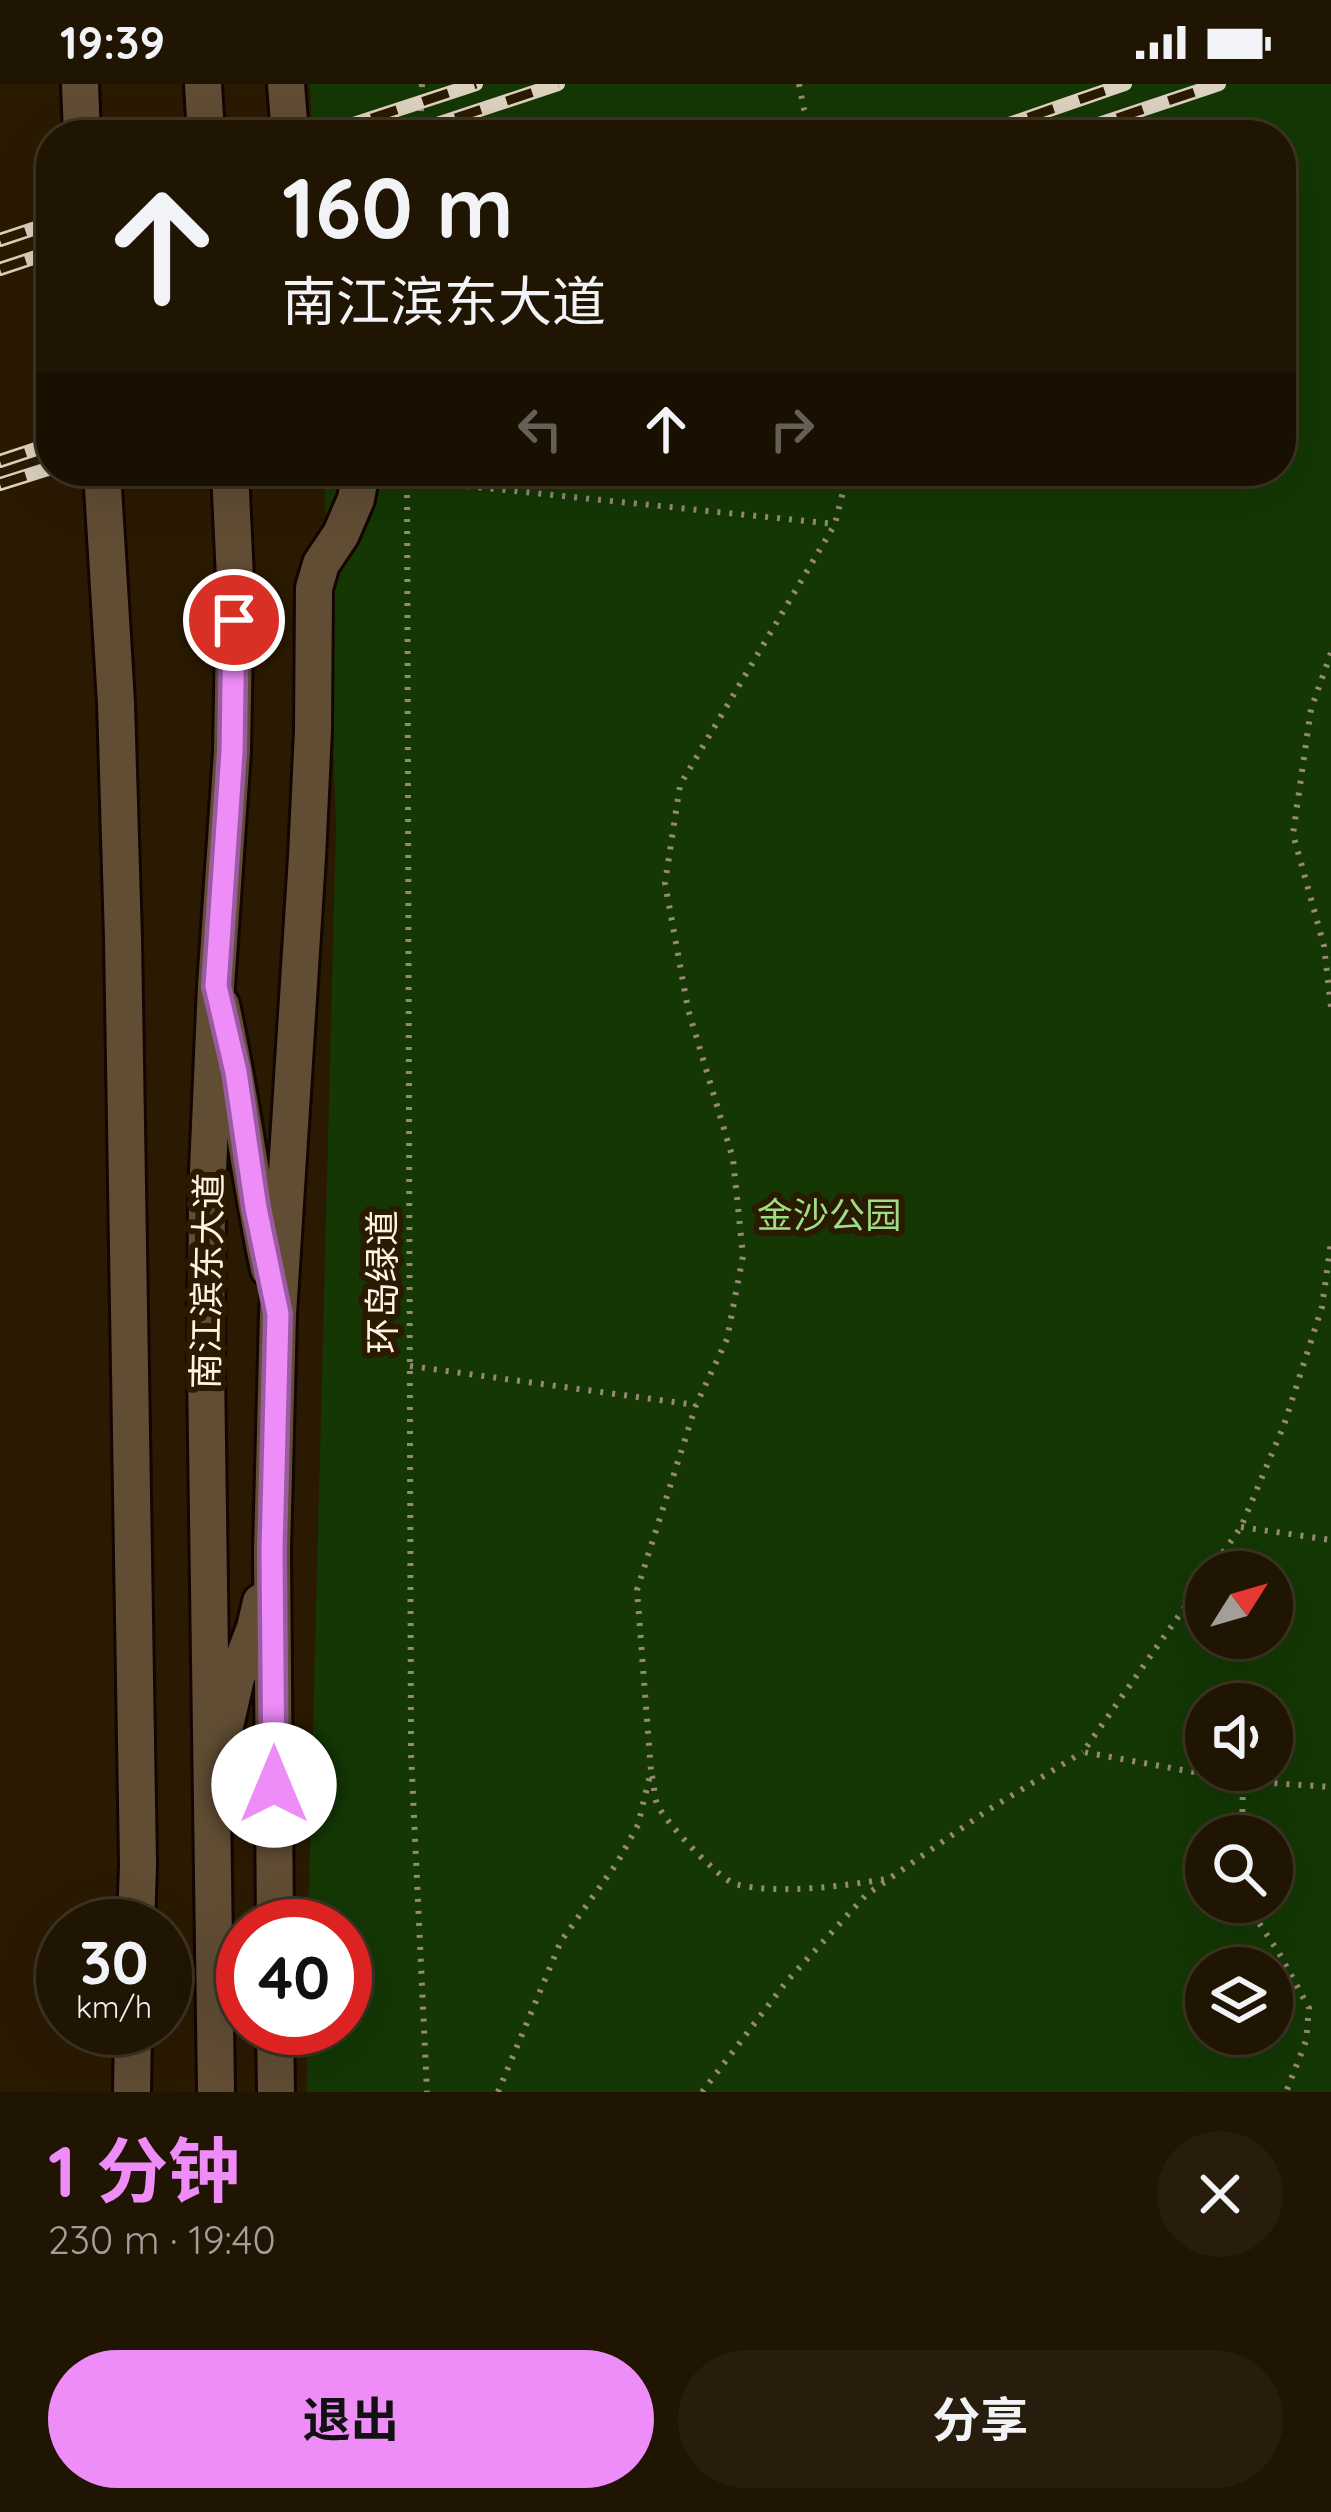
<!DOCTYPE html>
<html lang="zh">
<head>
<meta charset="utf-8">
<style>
  body { margin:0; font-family:Quicksand,"Noto Sans SC",sans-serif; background:#281d0c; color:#f1f3f6; height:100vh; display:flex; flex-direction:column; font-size:45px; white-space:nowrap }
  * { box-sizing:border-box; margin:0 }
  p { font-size:39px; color:#a29e99 }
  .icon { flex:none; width:66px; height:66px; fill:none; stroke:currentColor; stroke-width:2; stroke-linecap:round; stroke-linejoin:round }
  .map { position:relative; height:2008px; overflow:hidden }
  .panel { display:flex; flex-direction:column; background:#201402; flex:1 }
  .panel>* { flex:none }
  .hud { position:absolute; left:36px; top:36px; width:1260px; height:366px; border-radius:48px; box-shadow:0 12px 48px #0002,0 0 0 3px #3d3324; background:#201402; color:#f1f3f6; overflow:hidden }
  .needle { width:78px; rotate:53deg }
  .fabs { position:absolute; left:1185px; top:1467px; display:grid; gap:24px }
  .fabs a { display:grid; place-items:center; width:108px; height:108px; border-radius:50%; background:#201402; box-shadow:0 12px 48px #0002,0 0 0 3px #3d3324; font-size:60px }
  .speed { position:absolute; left:36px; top:1815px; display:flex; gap:24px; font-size:60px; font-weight:700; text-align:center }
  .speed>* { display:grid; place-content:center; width:156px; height:156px; border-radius:50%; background:#201402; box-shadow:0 12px 48px #0002,0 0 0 3px #3d3324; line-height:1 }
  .speed small { font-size:30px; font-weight:400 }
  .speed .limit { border:18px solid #d22; background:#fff; color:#111 }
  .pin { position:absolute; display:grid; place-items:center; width:102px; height:102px; color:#fff; margin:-51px; border:6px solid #fff; border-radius:50%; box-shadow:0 3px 12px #0007 }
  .me { position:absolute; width:132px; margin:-66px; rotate:0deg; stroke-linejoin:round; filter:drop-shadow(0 0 9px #0008) }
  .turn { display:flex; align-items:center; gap:42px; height:252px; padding:0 48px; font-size:54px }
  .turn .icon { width:156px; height:156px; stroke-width:2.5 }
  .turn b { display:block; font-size:84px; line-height:102px }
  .lanes { display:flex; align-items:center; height:114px; padding:0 48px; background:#0003; justify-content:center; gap:60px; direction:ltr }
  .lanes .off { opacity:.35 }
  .round { display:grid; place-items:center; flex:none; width:126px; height:126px; border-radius:63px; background:#281d0c }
  .overview { display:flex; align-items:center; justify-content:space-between; height:204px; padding:0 48px }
  h1 { font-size:72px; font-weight:700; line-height:90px; color:#ee8cf8 }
  .cta { display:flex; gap:24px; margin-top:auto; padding:24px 48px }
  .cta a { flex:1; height:138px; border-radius:72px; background:#ee8cf8; color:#111; font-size:48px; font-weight:700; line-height:138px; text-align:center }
  .cta a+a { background:#281d0c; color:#f1f3f6 }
  .status { display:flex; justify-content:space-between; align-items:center; height:84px; padding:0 60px; background:#201402; direction:ltr }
  .status svg { height:33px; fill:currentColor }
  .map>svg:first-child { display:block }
</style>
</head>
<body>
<div class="status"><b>19:39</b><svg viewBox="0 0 49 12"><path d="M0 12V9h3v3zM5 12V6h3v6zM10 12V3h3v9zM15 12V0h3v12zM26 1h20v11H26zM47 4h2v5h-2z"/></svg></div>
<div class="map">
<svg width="1331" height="2008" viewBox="0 0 1331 2008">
  <rect width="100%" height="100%" fill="#2b1a02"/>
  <path fill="#143704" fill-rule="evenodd" d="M310,0H1331V2008H307V1944H345V1842H308L336,743L324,387H1281V51H312ZM1206,1488H1272V1554H1206ZM1206,1620H1272V1686H1206ZM1206,1752H1272V1818H1206ZM1206,1884H1272V1950H1206Z"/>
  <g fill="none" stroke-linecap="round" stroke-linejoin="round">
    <g stroke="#130500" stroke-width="42">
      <g id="tertiary">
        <path d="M286,0L290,51"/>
        <path d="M221,921C241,1009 250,1098 269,1185"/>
        <path d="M218,1673L236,1594L255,1544L261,1518"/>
        <path d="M275,1842L272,1466L278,1230L307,773L313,647L314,504L321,480L341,450L356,415L361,387"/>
        <path d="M275,1944L276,2008"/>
      </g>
    </g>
    <g stroke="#130500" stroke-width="42">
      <g id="secondary">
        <path d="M80,0L82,51"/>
        <path d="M203,0L206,51"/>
        <path d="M102,387L116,619L123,854L138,1780L136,1842"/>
        <path d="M132,2008L133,1944"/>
        <path d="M216,2008L206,1285L207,1110L216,902L232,668L235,494L230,387"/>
      </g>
    </g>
    <g stroke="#978875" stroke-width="6" stroke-dasharray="3 9" stroke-linecap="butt">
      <path d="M799,0L804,25L816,51"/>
      <path d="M420,51L422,0"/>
      <path d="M407,387L411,1669L427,2008"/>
      <path d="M407,396L835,440"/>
      <path d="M1331,569L1311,625L1293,750L1324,862L1331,923"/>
      <path d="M410,1282L696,1321"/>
      <path d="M1241,1443L1331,1456"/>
      <path d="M1209,1488L1241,1443L1284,1341L1322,1223L1331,1158"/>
      <path d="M1206,1493L1083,1668L1243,1697L1331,1703"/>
      <path d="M652,1692C654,1700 654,1712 657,1720C664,1737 719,1795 735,1800C777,1811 844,1802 886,1795"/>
      <path d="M1242,1752L1243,1697"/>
      <path d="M1250,1818L1253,1830L1279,1869L1309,1924L1306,1957L1286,2008"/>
      <path d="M498,2008L561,1857L617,1779L638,1741L651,1687L637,1506L696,1321L727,1255L743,1172L733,1075L688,925L665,799L680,701L835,440L848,387"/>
      <path d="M702,2008L787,1897L866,1811L988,1726L1083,1668"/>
    </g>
    <use href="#tertiary" stroke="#614d34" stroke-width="36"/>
    <use href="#secondary" stroke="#614d34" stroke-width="36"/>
    <g stroke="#ddd1c0" stroke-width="14">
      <g id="rail">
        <path d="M320,51L476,0"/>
        <path d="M404,51L558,0"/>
        <path d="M977,51L1125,0"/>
        <path d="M1066,51L1219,0"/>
        <path d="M0,156L51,139"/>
        <path d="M0,185L51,168"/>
        <path d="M0,377L51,360"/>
        <path d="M0,400L51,384"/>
      </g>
    </g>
    <use href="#rail" stroke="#2b1a02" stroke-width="9" stroke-dasharray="27" stroke-linecap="butt"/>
  </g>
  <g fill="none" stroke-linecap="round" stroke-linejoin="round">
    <g stroke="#9b5ba1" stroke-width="30">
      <path id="route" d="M234,536L232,668L216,902L236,988L256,1124L278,1230L272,1466L274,1701"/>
    </g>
    <use href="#route" stroke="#ee8cf8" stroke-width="21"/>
  </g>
  <g text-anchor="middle" stroke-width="12" stroke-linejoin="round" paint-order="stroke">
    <g font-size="36" fill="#9edd86" stroke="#2b1a02">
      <text x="829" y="1144">金沙公园</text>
    </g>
    <g font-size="36" fill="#fff3e4" stroke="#2b1a02">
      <text transform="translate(207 1197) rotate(-89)" y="13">南江滨东大道</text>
      <text transform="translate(382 1198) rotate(-90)" y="13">环岛绿道</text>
    </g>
  </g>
</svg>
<div class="fabs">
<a><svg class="needle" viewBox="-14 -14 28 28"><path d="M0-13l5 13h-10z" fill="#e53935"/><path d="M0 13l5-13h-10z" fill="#a29e99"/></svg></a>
<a><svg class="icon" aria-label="sound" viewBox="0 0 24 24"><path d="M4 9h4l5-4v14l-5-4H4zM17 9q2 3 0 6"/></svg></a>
<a><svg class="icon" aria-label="search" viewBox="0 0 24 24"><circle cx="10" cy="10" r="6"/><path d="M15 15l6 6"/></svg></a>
<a><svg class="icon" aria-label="layers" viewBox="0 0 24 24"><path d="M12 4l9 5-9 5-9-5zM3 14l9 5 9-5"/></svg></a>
</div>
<div class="speed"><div>30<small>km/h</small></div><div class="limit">40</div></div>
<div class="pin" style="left:234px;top:536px;background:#d93025"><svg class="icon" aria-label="arrive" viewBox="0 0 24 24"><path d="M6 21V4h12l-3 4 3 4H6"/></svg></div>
<svg class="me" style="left:274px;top:1701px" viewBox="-20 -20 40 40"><circle r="19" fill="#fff"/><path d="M0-13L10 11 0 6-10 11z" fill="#ee8cf8"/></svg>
<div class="hud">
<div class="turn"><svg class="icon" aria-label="ahead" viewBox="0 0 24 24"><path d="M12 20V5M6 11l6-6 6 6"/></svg><div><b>160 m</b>南江滨东大道</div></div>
<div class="lanes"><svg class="icon off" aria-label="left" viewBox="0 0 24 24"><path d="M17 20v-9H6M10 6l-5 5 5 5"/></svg><svg class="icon" aria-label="ahead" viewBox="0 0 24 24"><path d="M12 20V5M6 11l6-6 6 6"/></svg><svg class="icon off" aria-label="right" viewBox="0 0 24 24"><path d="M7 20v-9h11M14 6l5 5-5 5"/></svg></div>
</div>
</div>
<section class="panel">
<div class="overview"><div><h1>1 分钟</h1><p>230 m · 19:40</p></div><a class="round"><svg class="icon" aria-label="close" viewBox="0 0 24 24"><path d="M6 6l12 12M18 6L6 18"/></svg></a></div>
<div class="cta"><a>退出</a><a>分享</a></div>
</section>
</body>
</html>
